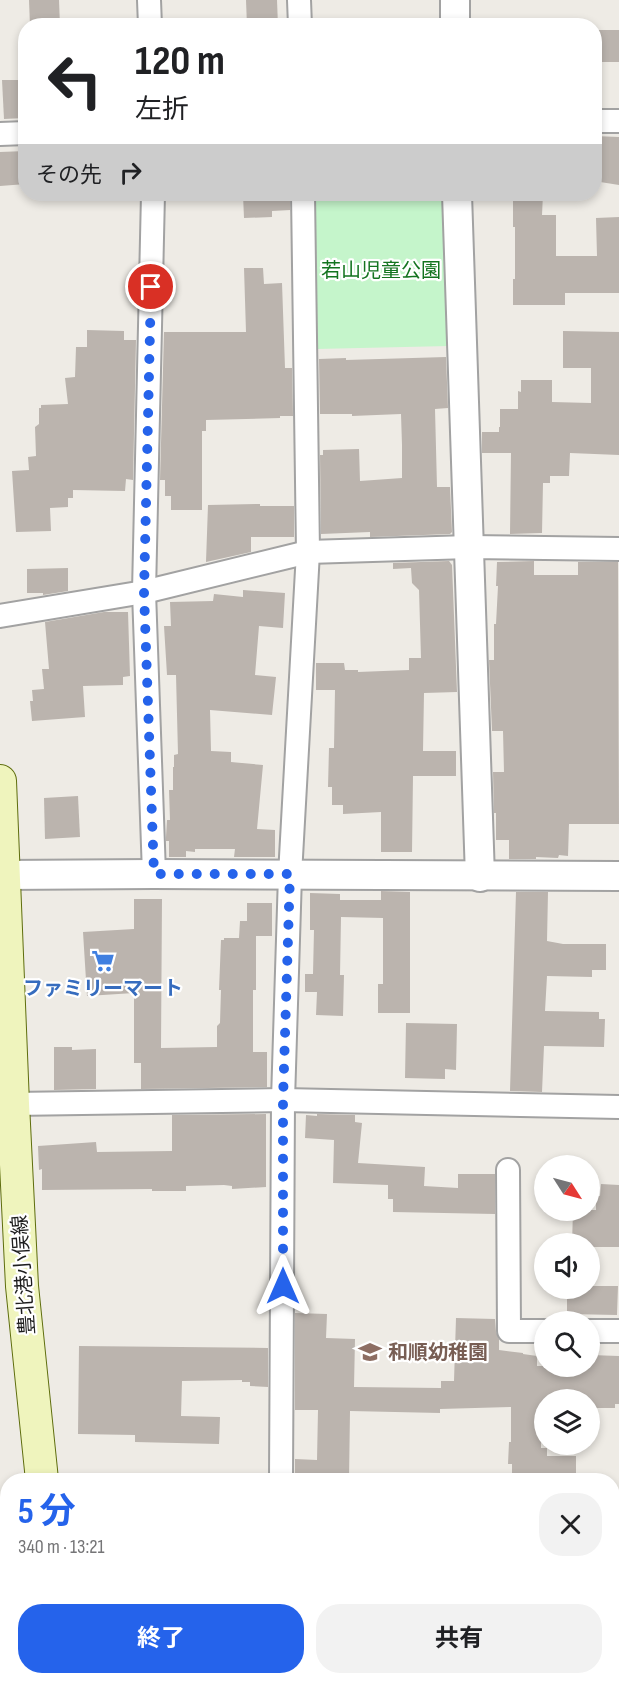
<!DOCTYPE html>
<html lang="ja">
<head>
<meta charset="utf-8">
<style>
  body { margin:0; font-family:"Sofia Sans Condensed","Noto Sans JP",sans-serif; background:#f2f2f2; color:#202124; height:100vh; display:flex; flex-direction:column; font-size:22px; white-space:nowrap }
  * { box-sizing:border-box; margin:0 }
  p { font-size:20px; color:#757577 }
  .icon { flex:none; width:33px; height:33px; fill:none; stroke:currentColor; stroke-width:2; stroke-linecap:round; stroke-linejoin:round }
  .map { position:relative; flex:1; overflow:hidden }
  .panel { position:absolute; left:0px; top:1473px; width:620px; height:212px; display:flex; flex-direction:column; background:#fff; border-radius:24px 24px 0 0; box-shadow:0 3px 9px #0003 }
  .panel>* { flex:none }
  .banner { position:absolute; left:18px; top:18px; width:584px; height:183px; border-radius:24px; box-shadow:0 3px 9px #0003; background:#fff; color:#202124; overflow:hidden }
  .needle { width:39px; rotate:126deg }
  .fabs { position:absolute; left:534px; top:1155px; display:grid; gap:12px }
  .fabs a { display:grid; place-items:center; width:66px; height:66px; border-radius:50%; background:#fff; box-shadow:0 3px 9px #0003; font-size:30px }
  .pin { position:absolute; display:grid; place-items:center; width:51px; height:51px; color:#fff; margin:-26px; border:3px solid #fff; border-radius:50%; box-shadow:0 2px 6px #0007 }
  .me { position:absolute; width:66px; margin:-33px; rotate:0deg; stroke-linejoin:round; filter:drop-shadow(0 0 4px #0008) }
  .turn { display:flex; align-items:center; gap:21px; height:126px; padding:0 18px; font-size:27px }
  .turn .icon { width:78px; height:78px; stroke-width:2.5 }
  .turn b { display:block; font-size:42px; line-height:51px }
  .then { display:flex; align-items:center; height:57px; padding:0 18px; background:#0003; gap:12px; font-size:22px }
  .round { display:grid; place-items:center; flex:none; width:63px; height:63px; border-radius:24px; background:#f2f2f2 }
  .summary { display:flex; align-items:center; justify-content:space-between; height:102px; padding:0 18px }
  h1 { font-size:36px; font-weight:700; line-height:45px; color:#2563eb }
  .button { display:flex; gap:12px; margin-top:auto; padding:12px 18px }
  .button a { flex:1; height:69px; border-radius:24px; background:#2563eb; color:#fff; font-size:24px; font-weight:700; line-height:69px; text-align:center }
  .button a+a { background:#f2f2f2; color:#202124 }
  .map>svg:first-child { display:block }
</style>
</head>
<body>
<div class="map">
<svg width="619" height="1684" viewBox="0 0 619 1684">
  <rect width="100%" height="100%" fill="#eeebe5"/>
  <path fill="#c5f5cb" d="M313,194H445L449,346L316,349Z"/>
  <g fill="#bbb4ae">
    <path d="M29,0H59L60,26H30Z"/>
    <path d="M246,0H277L278,26H247Z"/>
    <rect x="594" y="30" width="25" height="32"/>
    <path d="M2,80H26L24,118L4,119Z"/>
    <path d="M594,136L619,137V185L594,181Z"/>
    <path d="M26,151V184L0,186V152Z"/>
    <path d="M247,194H290V210L272,211V217L244,218L243,195H247Z"/>
    <path d="M513,194H543L542,215H556V256H597L596,218L619,217V293H565V305H513V279H515V227H513Z"/>
    <path d="M244,268H263L264,284L282,283L285,368H292L293,416H280V418L206,420V431H202V510H171V496H165V480H160L164,332H246Z"/>
    <path d="M87,330L124,331V340H136L133,480L126,479L125,491L73,490V498H68V507L50,508L51,531L16,532L12,471L29,470L28,457L36,456L35,427L39,424V408H41V405L68,404L65,378L75,377L76,347H87Z"/>
    <path d="M563,331L619,332V455L570,453L569,476H550V483H543L542,533L510,534L511,453H482V432H499V427H500V409H518V391L521,392V380H552V402L591,403V368H563Z"/>
    <path d="M446,357L448,408L435,409L437,487H450L452,532L450,534L370,537V532L321,534L320,455H323V450L359,449L360,481L402,478V445L401,414L352,416V414H320L319,359L346,358V360Z"/>
    <path d="M260,504V506H294V537H251V552L206,562L208,505Z"/>
    <path d="M449,561L452,565L457,692L424,693L423,751H456V776H413L412,852H381V812L343,814V805H332V787H328L329,748H334L335,690H316V663H344L345,670H358V672L409,670V658H421L419,590L412,583L411,568L393,569V563Z"/>
    <path d="M534,561V575H578V562H618L619,824H569L568,856L559,855L558,858L536,857V859H509V840H496V813H494L493,772H504L503,731H492L489,660H494V624H496L498,586H496L497,562Z"/>
    <path d="M68,568V591L43,595V593H27V569Z"/>
    <path d="M243,590L285,593L283,628L259,626L255,675L276,677L272,715L210,710L211,751L231,752V762L263,765L257,829L275,830V857H234L235,849H195V852L186,851V857H169V841H166V837L167,820H170L169,790H173V767H174V755L178,754L176,675H167L164,626H171L170,602L213,601L214,594L243,597Z"/>
    <path d="M104,612H128L130,676L123,677V685L83,686L85,717L32,721L30,701H33L32,690L44,689L42,669H49L45,622Z"/>
    <path d="M78,796L80,837L45,839L44,798Z"/>
    <path d="M381,891L410,892V1013H378V984H383V918L341,917L340,975H344L343,1016L316,1015L317,992H305V974H313L314,930H310V893L340,894V900H381Z"/>
    <path d="M516,892H548L547,941L563,944H606V970H592V977L547,976L545,1011L599,1012V1019H605L604,1047L544,1046L542,1092L510,1091Z"/>
    <path d="M134,899H162L161,1048L217,1047V1026L220,1023L221,990H219L221,940H224V938H239L240,921H247V903H272V936H256V990H253V1052H267V1087L141,1089V1063H134V993L87,996L83,932L134,929Z"/>
    <path d="M406,1023L457,1024L456,1070L445,1069V1079L405,1078Z"/>
    <path d="M54,1047H72V1050L96,1049V1089L54,1090Z"/>
    <path d="M266,1114V1187L232,1189V1186L224,1185L186,1186V1191H152V1189L42,1190V1169L39,1170L38,1146L96,1142L97,1152L172,1151V1115Z"/>
    <path d="M317,1114L355,1115V1122L362,1123L358,1163L425,1167L424,1186L458,1188V1174H495V1214L393,1212V1199H388V1185L333,1183L334,1140L305,1138L306,1115L317,1116Z"/>
    <path d="M601,1184L619,1185V1247H590V1244H572L573,1210H596V1196H600Z"/>
    <path d="M590,1286H618L617,1315L567,1314V1288H590Z"/>
    <path d="M295,1313L327,1314L326,1338L355,1339L354,1387L441,1388V1381H454L456,1318L495,1319L496,1332L499,1339V1350L523,1353V1354L537,1356V1366H590V1355L619,1356V1404H615V1408H590V1400H544V1408H541V1448H547V1456H576V1476H543V1477H512V1464H508L509,1442H511V1407L440,1409V1413L350,1411L349,1479L295,1478V1459L317,1460L318,1410H295Z"/>
    <path d="M79,1346L268,1348V1387L250,1386V1382H242V1380L182,1381L181,1416L220,1417L219,1444L135,1442V1435L78,1434Z"/>
  </g>
  <g fill="none" stroke-linecap="round" stroke-linejoin="round">
    <g stroke="#a2a2a2" stroke-width="26">
      <g id="minor">
        <path d="M149,0L150,26"/>
        <path d="M299,0L300,26"/>
        <path d="M594,121H619"/>
        <path d="M0,134L26,133"/>
        <path d="M153,194L144,592L154,874"/>
        <path d="M0,616L144,592L308,552L469,547L619,549"/>
        <path d="M13,1104L283,1100L619,1107"/>
        <path d="M508,1170L509,1331H544"/>
        <path d="M590,1331H619"/>
        <path d="M281,1480L283,1100L290,875L308,552L303,194"/>
        <path d="M612,1622H619"/>
        <path d="M279,1684V1677"/>
      </g>
    </g>
    <g stroke="#a2a2a2" stroke-width="32">
      <g id="tertiary">
        <path d="M455,0V26"/>
        <path d="M457,194L480,877"/>
        <path d="M3,875L154,874L619,876"/>
      </g>
    </g>
    <g stroke="#5e6d0d" stroke-width="34">
      <g id="secondary">
        <path d="M0,781L13,1104L22,1286L42,1480"/>
        <path d="M79,1677L81,1684"/>
      </g>
    </g>
    <use href="#minor" stroke="#fff" stroke-width="22"/>
    <use href="#tertiary" stroke="#fff" stroke-width="28"/>
    <use href="#secondary" stroke="#eff4bd" stroke-width="32"/>
  </g>
  <g fill="none" stroke-linecap="round" stroke-linejoin="round">
    <path stroke="#2563eb" stroke-width="10" stroke-dasharray="0 18" d="M151,287L144,592L154,874H290L283,1100V1286"/>
  </g>
  <defs>
    <g id="supermarket-bare" transform="scale(1.8)"><path d="M-6-5.5h2.5l.6 2H6L4.5 2H-2.5L-4.4-4H-6ZM-1.5 3.2a1.3 1.3 0 1 0 .1 0ZM3 3.2a1.3 1.3 0 1 0 .1 0Z" fill="#3f7fe0" stroke="#fff" stroke-width="2.5" paint-order="stroke"/></g>
    <g id="school-bare" transform="scale(1.8)"><path d="M0-5L7-2L0 1L-7-2ZM-4 1L0 2.5L4 1V4Q0 6-4 4Z" fill="#8d6e63" stroke="#fff" stroke-width="2.5" paint-order="stroke"/></g>
  </defs>
  <g fill-rule="evenodd">
    <use href="#supermarket-bare" x="103" y="961"/>
    <use href="#school-bare" x="370" y="1352"/>
  </g>
  <g text-anchor="middle" stroke-width="4.5" stroke-linejoin="round" paint-order="stroke">
    <g font-size="20" fill="#147420" stroke="#fff">
      <text x="381" y="277">若山児童公園</text>
    </g>
    <g font-size="20" font-weight="bold" fill="#366cbe" stroke="#fff">
      <text x="103" y="995">ファミリーマート</text>
    </g>
    <g font-size="20" fill="#1e1e1e" stroke="#fff">
      <text transform="translate(23 1275) rotate(-94)" y="7">豊北港小俣線</text>
    </g>
    <g font-size="20" font-weight="bold" fill="#785e54" stroke="#fff" text-anchor="start">
      <text x="388" y="1359">和順幼稚園</text>
    </g>
  </g>
</svg>
<div class="fabs">
<a><svg class="needle" viewBox="-14 -14 28 28"><path d="M0-13l5 13h-10z" fill="#e53935"/><path d="M0 13l5-13h-10z" fill="#757577"/></svg></a>
<a><svg class="icon" aria-label="sound" viewBox="0 0 24 24"><path d="M4 9h4l5-4v14l-5-4H4zM17 9q2 3 0 6"/></svg></a>
<a><svg class="icon" aria-label="search" viewBox="0 0 24 24"><circle cx="10" cy="10" r="6"/><path d="M15 15l6 6"/></svg></a>
<a><svg class="icon" aria-label="layers" viewBox="0 0 24 24"><path d="M12 4l9 5-9 5-9-5zM3 14l9 5 9-5"/></svg></a>
</div>
<div class="pin" style="left:151px;top:287px;background:#d93025"><svg class="icon" aria-label="arrive" viewBox="0 0 24 24"><path d="M6 21V4h12l-3 4 3 4H6"/></svg></div>
<svg class="me" style="left:283px;top:1286px" viewBox="-20 -20 40 40"><path d="M0-17L14 15 0 8-14 15z" fill="#2563eb" stroke="#fff" stroke-width="4"/></svg>
<div class="banner">
<div class="turn"><svg class="icon" aria-label="left" viewBox="0 0 24 24"><path d="M17 20v-9H6M10 6l-5 5 5 5"/></svg><div><b>120 m</b>左折</div></div>
<div class="then">その先<svg class="icon" aria-label="right" viewBox="0 0 24 24"><path d="M7 20v-9h11M14 6l5 5-5 5"/></svg></div>
</div>
<section class="panel">
<div class="summary"><div><h1>5 分</h1><p>340 m · 13:21</p></div><a class="round"><svg class="icon" aria-label="close" viewBox="0 0 24 24"><path d="M6 6l12 12M18 6L6 18"/></svg></a></div>
<div class="button"><a>終了</a><a>共有</a></div>
</section>
</div>
</body>
</html>
